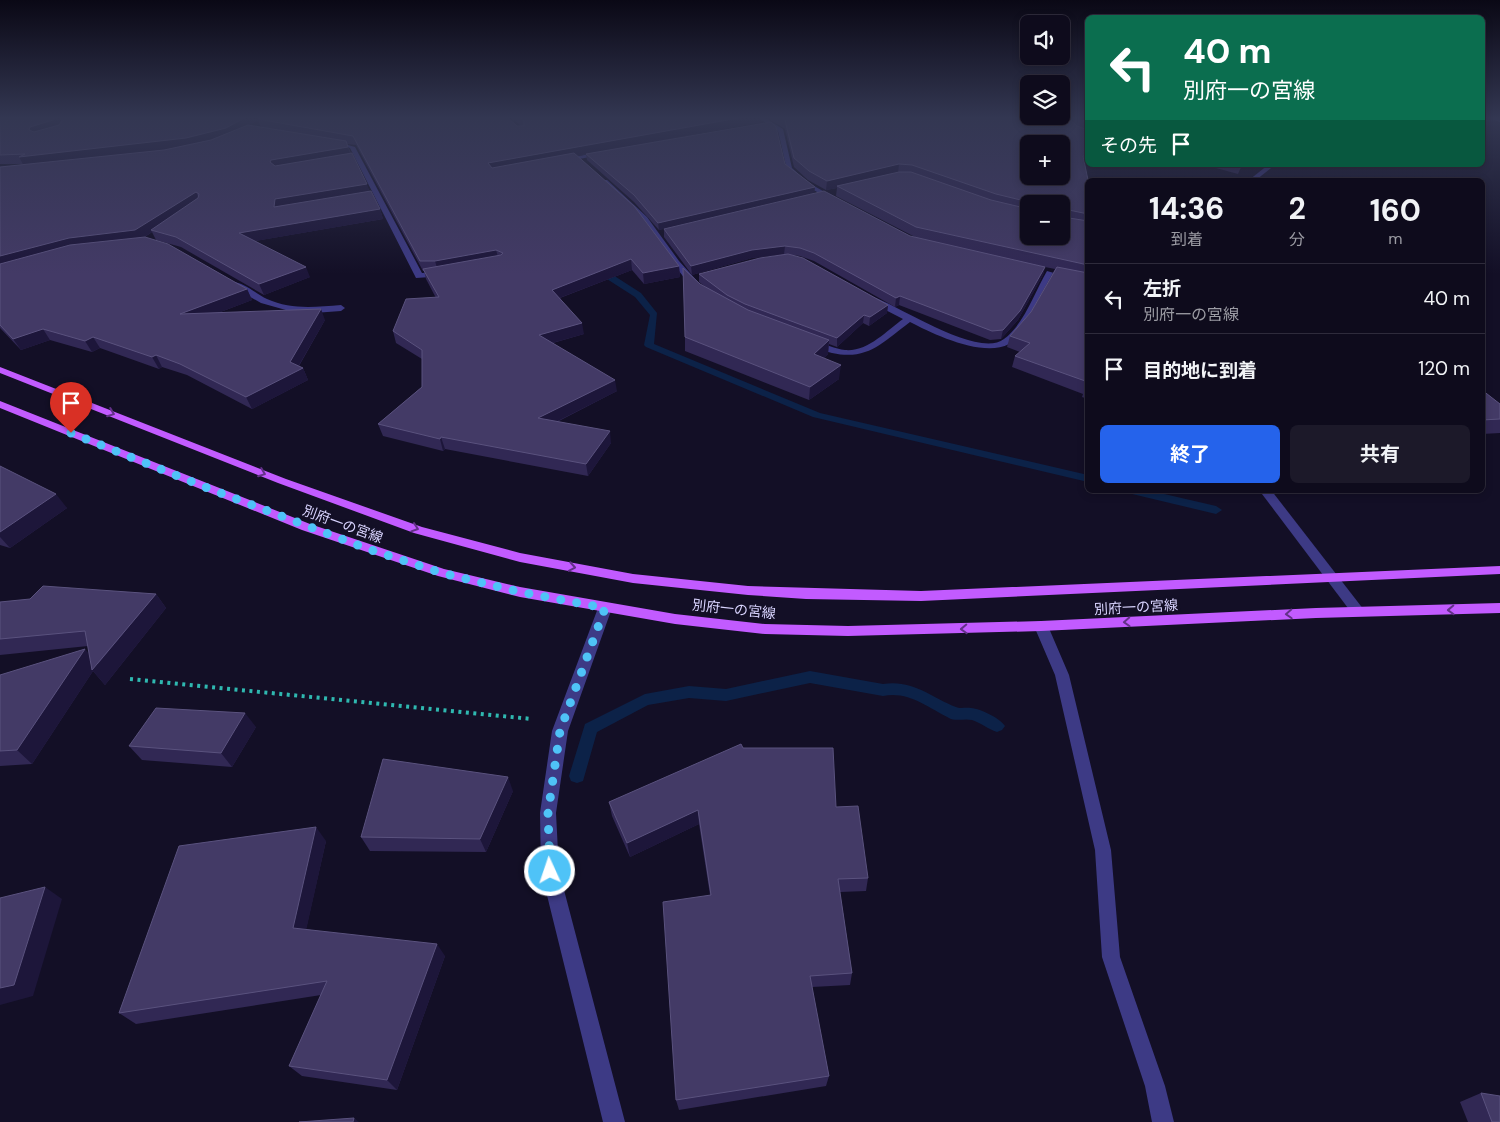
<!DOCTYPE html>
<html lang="ja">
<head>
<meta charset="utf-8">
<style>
  body { margin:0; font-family:"DM Sans","Noto Sans JP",sans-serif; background:#1c1929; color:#f1f3f6; height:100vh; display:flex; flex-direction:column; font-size:19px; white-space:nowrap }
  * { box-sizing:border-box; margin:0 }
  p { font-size:16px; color:#9b9ba3 }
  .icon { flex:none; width:28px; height:28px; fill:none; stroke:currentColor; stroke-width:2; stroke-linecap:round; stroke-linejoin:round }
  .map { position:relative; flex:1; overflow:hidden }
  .sheet { position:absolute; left:1085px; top:178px; width:400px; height:315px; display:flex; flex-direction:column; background:#0e0b1c; border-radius:8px; box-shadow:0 2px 8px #0003,0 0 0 1px #2e2b3b }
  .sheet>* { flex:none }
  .hud { position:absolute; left:1085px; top:15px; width:400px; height:152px; border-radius:8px; box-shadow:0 2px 8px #0003,0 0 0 1px #2e2b3b; background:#0b6e4f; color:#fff; overflow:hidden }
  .tools { position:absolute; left:1020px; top:15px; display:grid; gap:10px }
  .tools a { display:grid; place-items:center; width:50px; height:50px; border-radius:8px; background:#0e0b1c; box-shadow:0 2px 8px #0003,0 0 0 1px #2e2b3b; font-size:25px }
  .pin { position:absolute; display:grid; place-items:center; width:42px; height:42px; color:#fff; margin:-51px -21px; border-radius:50% 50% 50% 0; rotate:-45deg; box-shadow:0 0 5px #0007 }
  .pin .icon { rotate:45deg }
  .me { position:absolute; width:55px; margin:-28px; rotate:357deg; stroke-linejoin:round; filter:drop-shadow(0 0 4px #0008) }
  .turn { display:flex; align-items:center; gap:18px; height:105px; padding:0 15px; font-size:22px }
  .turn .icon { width:65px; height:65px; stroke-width:2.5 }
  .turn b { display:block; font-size:35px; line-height:42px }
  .then { display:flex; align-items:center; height:48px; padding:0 15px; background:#0003; gap:10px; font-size:19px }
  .eta { display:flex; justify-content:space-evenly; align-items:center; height:85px; text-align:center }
  .eta b { font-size:30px; font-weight:700; line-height:35px }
  .primary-button { display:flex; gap:10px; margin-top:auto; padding:10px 15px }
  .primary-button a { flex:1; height:58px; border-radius:8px; background:#2563eb; color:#fff; font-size:20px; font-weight:700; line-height:58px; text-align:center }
  .primary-button a+a { background:#1c1929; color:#f1f3f6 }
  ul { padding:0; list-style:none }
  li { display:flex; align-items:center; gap:15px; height:70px; padding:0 15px; border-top:1px solid #2e2b3b }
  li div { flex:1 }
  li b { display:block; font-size:19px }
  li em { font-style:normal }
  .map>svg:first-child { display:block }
</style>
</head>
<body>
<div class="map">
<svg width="1500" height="1122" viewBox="0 0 1500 1122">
  <rect width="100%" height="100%" fill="#130f26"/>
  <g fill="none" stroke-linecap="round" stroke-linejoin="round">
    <g fill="#0c2248" fill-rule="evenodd">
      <path d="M596,268H602L641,293L657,313L654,344L820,413L1088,475V482L813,417L646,347L644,345L650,315L635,297L596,272Z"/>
      <path d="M1126,490H1147L1216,506L1222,510L1216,514L1128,493Z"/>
      <path d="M810,671L883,684C912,679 931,697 956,707C960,709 966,707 971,708C981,709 1000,718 1005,726L1002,730L997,732C988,729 981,723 972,720C964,718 956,722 949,718C927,707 909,691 883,696L810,683L726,701L689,698L648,705L597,732L583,781L577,783L571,781L569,776L585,724L645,694L689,686L726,689Z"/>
    </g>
    <path stroke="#2fb8b0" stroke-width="4" stroke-dasharray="3 4.5" stroke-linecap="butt" d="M130,679L532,719"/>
    <g fill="#3d3a85" fill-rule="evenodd">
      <path d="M757,117H763L783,129L792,168L807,182L837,199V201H833L803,184L787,170L778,131Z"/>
      <path d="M1486,117L1500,118V122L1487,118Z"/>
      <path d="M330,140L355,147L422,273L442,272H445V276L416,278L350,148L330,142Z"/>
      <path d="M603,151L605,154L564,162L561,160Z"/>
      <path d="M1268,165H1275L1256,180H1249Z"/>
      <path d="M603,180H607L647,217L679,261L698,282V286H692L685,279L641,220L603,182Z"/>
      <path d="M1047,271L1054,273C1044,292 1027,334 1009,344C983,358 933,334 910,322C883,342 868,361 832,353C825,351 816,349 810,344L815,341C825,344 835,349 845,350C868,352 886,331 903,319L870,302L869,300L873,297C900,306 978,359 1004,339C1025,323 1034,293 1047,271Z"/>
      <path d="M231,282C243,281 256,294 267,299C291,310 315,307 341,305L345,308L341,311L300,314L261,303L231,286Z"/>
      <path d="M1259,490H1271L1364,610L1366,613L1364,616H1354Z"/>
      <path d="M605,603L610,605L612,608L568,731L556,813L559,871L625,1122H603L541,871L540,813L552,731L598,608L600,605Z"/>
      <path d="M1041,621L1046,622L1048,626L1069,675L1111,850L1120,957L1165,1086L1174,1122H1152L1145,1086L1102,957L1095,850L1055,675L1034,626L1036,622Z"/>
    </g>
    <g fill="#c25bff" fill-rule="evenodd">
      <path d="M0,367L286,479L422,527L520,553L633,574L748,586L921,591L1500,566V574L921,601L806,599L748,595L633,583L520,562L414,533L278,483L0,373Z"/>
      <path d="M0,401L310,524L444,569L520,587L675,614L765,624L848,626L1041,621L1316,608L1500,603V613L1316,618L1041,631L848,636L765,634L675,624L520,597L438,576L302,530L0,408Z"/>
    </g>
  </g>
  <g fill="#312854" fill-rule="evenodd">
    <path d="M0,117H507L517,126H521L511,117H761V122L577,156L679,266L680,277L644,284L632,270L560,298L584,334L553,343L617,391L557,422L611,443L588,476L445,449L443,451L383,436L378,424L422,387V359L396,343L393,331L436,298L426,279L424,271H423L356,145L347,144L351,153L370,192L380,209L383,219L255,241L310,277L264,295L181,247L156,240L152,232L145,237L247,289L252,300L218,313L325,320L299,366L303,368L308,380L252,409L187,375L162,367L159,369L100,348L92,352L50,340L21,350L0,328V167L23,165V164H0ZM258,120L261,127L248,125Z"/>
    <path d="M766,117H1088V164H1085L1088,180V399L1082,397L1083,394L1012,367L1015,356L1020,352L1007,347L1010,336L1031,312L1055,269L1045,267L1043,275L1018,320L1001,339L990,340L899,305L895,307L814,261L800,256L792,255L888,305L887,313L869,326L863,323L837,347L829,344L828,354L824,358L839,379L809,400L685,351V337L700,284L707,288L699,282V274L784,254L752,258L692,275L664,237V229L915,237L836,196L837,188L826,190L808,180L794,167L785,129ZM1029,204H1061L1029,236Z"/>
    <path d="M586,154L785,164L815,187L814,193L659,230L634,202L587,160Z"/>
    <path d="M1205,165H1242L1238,174Z"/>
    <path d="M1482,390L1500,404V433L1482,434Z"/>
    <path d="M0,466L67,508L10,548L0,545Z"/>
    <path d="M156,594L166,608L105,685L93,671L32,764L0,766V675L89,654L88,646L0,655V602Z"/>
    <path d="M256,727L232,767L142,760L129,746Z"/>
    <path d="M743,748L836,807L868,878L866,891L840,892L852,973L850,985L812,987L829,1076L826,1086L679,1110L676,1100L710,895L699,824L630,857L612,816L609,802Z"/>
    <path d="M513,791L486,852L370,851L361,837Z"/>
    <path d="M326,841L306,929L445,956L397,1090L302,1076L289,1066L321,995L136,1024L119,1013Z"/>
    <path d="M1481,1093L1500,1122H1468L1460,1102Z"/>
  </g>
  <g fill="#1d163a">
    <path d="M55,117H64L58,128L34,135L29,130L30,127Z"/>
    <path d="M246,117H264L229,136L190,147L24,166L19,157Z"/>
    <path d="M744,117H761V122L489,172L488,163Z"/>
    <path d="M348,147L351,156L275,169L270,162L271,160Z"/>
    <path d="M1088,155V164L1081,165L1083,156Z"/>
    <path d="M899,164L898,173L837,186V188L826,190L827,181Z"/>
    <path d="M367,184L370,194L274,207L275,199Z"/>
    <path d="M815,187L814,193L659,230L658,223Z"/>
    <path d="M196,192L200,201L151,230L152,232L140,240L0,268V256Z"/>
    <path d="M380,209L383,219L244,243L239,233Z"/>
    <path d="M785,246L784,254L752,258L692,275L691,266L752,250Z"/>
    <path d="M496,250L499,260L438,271L435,261Z"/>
    <path d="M631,259L632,270L554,300L552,290Z"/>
    <path d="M679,266L680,277L644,284L643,273Z"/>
    <path d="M306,267L310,277L264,295L259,284Z"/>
    <path d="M1045,267L1043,275L1018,320L1001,339L1003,330Z"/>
    <path d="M247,289L252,300L186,325L180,314Z"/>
    <path d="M900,296L899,305L895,307L896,298Z"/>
    <path d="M888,305L887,313L869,326L870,317Z"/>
    <path d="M321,309L325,320L295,372L303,368L308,380L252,409L246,397L290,362Z"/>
    <path d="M864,315L863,323L837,347V338Z"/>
    <path d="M582,323L584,334L541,346L539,335Z"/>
    <path d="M43,329L50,340L21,350L13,339Z"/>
    <path d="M93,337L100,348L92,352L85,341Z"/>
    <path d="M829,340L828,354L813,368L814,354Z"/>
    <path d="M156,355L162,367L159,369L152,357Z"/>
    <path d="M841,365L839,379L809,400L810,387Z"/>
    <path d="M615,380L617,391L540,430L538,418Z"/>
    <path d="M610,431L611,443L588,476L586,464Z"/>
    <path d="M441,437L445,449L443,451L440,439Z"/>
    <path d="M56,494L67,508L10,548L0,537V532Z"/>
    <path d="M156,594L166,608L105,685L93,671L32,764L17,750L85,649L98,664Z"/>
    <path d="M245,713L256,727L232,767L221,753Z"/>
    <path d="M508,777L513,791L486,852L480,839Z"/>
    <path d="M698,810L699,824L630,857L627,843Z"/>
    <path d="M316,827L326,841L304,940L293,928Z"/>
    <path d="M45,887L62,899L33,996L0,1005V988Z"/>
    <path d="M437,944L445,956L397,1090L387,1080Z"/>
    <path d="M354,1118L359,1122H353Z"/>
  </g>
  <g fill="#433a66" stroke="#5a527e" fill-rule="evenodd">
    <path d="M0,117H55L53,120L30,127L29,130L34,132L59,125L64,117H246L226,128L186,138L19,157L25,154L0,155Z"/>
    <path d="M262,117H507L517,126H524V121L519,117H744L488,163L492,168L574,153L634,206L679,266L643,273L631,259L552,290L582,323L539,335L615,380L538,418L610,431L586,464L441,437L440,439L378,424L422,387V350L393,331L406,299L439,297L423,269L501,255L503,253L496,250L435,261H420L353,136L258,119Z"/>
    <path d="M779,117H1067L1077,126L1088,130V155L1083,156L1088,180V214L1064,209L1062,211L1063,217L1088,221V265L916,227L837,186L899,172H911L991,200L1029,209V236H1061V204H1033V203L996,194L912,165L899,164L827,181L809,171L794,158L785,120ZM1029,144H1061V176H1029Z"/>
    <path d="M1079,117H1088V123L1083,121Z"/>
    <path d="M771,122L776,127L785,164L815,187L658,223L634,195L586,154Z"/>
    <path d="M248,125L346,141L348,147L271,160L270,162L275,166L352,153L367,184L275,199L274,207L371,191L380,209L239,233L306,267L259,284L176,237L151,230L198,198L199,194L196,192L135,230L69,238L0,256V167L164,150L211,140Z"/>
    <path d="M824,191L910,236L1045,267L1020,311L1003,330L992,331L900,296L896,298L814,253L800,248L785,246L752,250L691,266L664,229Z"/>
    <path d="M145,237L168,244L247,289L180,314L321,309L290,362L303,368L246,397L180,364L156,355L152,357L93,337L85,341L43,329L13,339L0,325V264L70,245Z"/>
    <path d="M788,254L803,258L888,305L870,317L864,315L837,338L745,304L727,295L699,274L760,258Z"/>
    <path d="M1057,267L1088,273V382L1015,356L1030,343L1010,336L1031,312Z"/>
    <path d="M683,268L700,284L748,310L829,340L814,354L841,365L810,387L685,337Z"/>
    <path d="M1482,390L1500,404V419L1482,420Z"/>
    <path d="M0,466L56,494L0,532Z"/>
    <path d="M43,586L156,594L92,670L85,631L0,639V602L30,599Z"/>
    <path d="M85,649L17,750L0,751V675Z"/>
    <path d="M156,708L245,713L221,753L129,746Z"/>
    <path d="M741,744L743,748H833L836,807L858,806L868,878L838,879L852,973L810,976L829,1076L676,1100L663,902L711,895L698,810L627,843L609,802Z"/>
    <path d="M383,759L508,777L480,839L361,837Z"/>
    <path d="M316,827L293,928L437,944L387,1080L289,1066L327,981L119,1013L179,846Z"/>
    <path d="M45,887L14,985L0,988V898Z"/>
    <path d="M1481,1093L1500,1096V1122H1492Z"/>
    <path d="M354,1118L353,1122H299Z"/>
  </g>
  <defs><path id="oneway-chevron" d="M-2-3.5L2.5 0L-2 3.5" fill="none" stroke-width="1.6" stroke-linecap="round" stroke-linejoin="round" transform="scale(1.25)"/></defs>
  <g stroke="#623188">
    <use href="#oneway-chevron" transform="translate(111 413) rotate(21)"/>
    <use href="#oneway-chevron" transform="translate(262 473) rotate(21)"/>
    <use href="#oneway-chevron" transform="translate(415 528) rotate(18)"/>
    <use href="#oneway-chevron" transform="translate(572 567) rotate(10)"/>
    <use href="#oneway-chevron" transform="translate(1451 610) rotate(178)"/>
    <use href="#oneway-chevron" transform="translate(1289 614) rotate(177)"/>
    <use href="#oneway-chevron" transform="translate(1127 622) rotate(177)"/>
    <use href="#oneway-chevron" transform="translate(964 629) rotate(178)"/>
  </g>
  <linearGradient id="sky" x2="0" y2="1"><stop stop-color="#0a0815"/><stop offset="0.43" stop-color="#333752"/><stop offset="1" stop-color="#333752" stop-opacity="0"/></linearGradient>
  <rect width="1500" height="274" fill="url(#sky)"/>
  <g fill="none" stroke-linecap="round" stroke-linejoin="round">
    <path stroke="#4fc3f7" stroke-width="9" stroke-dasharray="0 16.2" d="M71,433L210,489L368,549L442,573L520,592L605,608L560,731L548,813L550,871"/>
  </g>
  <g text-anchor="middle" stroke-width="5" stroke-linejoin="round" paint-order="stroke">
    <g font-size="14" fill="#d9d4ff" stroke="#130f26">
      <text transform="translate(343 524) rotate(20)" y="5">別府一の宮線</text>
      <text transform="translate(1136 607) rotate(-3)" y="5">別府一の宮線</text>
      <text transform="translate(734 609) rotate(6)" y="5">別府一の宮線</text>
    </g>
  </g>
</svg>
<div class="tools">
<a><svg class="icon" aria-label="sound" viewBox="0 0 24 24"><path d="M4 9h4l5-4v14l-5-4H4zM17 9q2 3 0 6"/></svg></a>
<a><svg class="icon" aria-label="layers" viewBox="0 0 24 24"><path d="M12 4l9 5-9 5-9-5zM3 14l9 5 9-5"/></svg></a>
<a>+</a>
<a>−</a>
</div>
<div class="pin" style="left:71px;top:433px;background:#d93025"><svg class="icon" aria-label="arrive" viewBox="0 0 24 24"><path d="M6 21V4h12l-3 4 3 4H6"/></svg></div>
<svg class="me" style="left:550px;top:871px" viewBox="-20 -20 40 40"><circle r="17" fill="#4fc3f7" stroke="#fff" stroke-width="3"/><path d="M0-11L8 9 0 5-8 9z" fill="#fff"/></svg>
<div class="hud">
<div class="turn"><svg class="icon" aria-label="left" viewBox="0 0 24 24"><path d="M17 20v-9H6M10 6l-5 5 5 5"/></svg><div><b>40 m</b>別府一の宮線</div></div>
<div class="then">その先<svg class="icon" aria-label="arrive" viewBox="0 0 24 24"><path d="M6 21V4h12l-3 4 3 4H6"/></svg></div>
</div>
<section class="sheet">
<div class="eta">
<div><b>14:36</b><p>到着</p></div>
<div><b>2</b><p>分</p></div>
<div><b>160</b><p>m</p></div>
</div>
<ul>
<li><svg class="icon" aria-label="left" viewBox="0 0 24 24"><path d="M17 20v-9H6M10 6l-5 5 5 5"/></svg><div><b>左折</b><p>別府一の宮線</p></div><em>40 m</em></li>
<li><svg class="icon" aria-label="arrive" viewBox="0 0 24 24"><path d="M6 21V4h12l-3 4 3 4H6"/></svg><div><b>目的地に到着</b></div><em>120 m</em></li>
</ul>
<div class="primary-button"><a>終了</a><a>共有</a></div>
</section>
</div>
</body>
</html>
